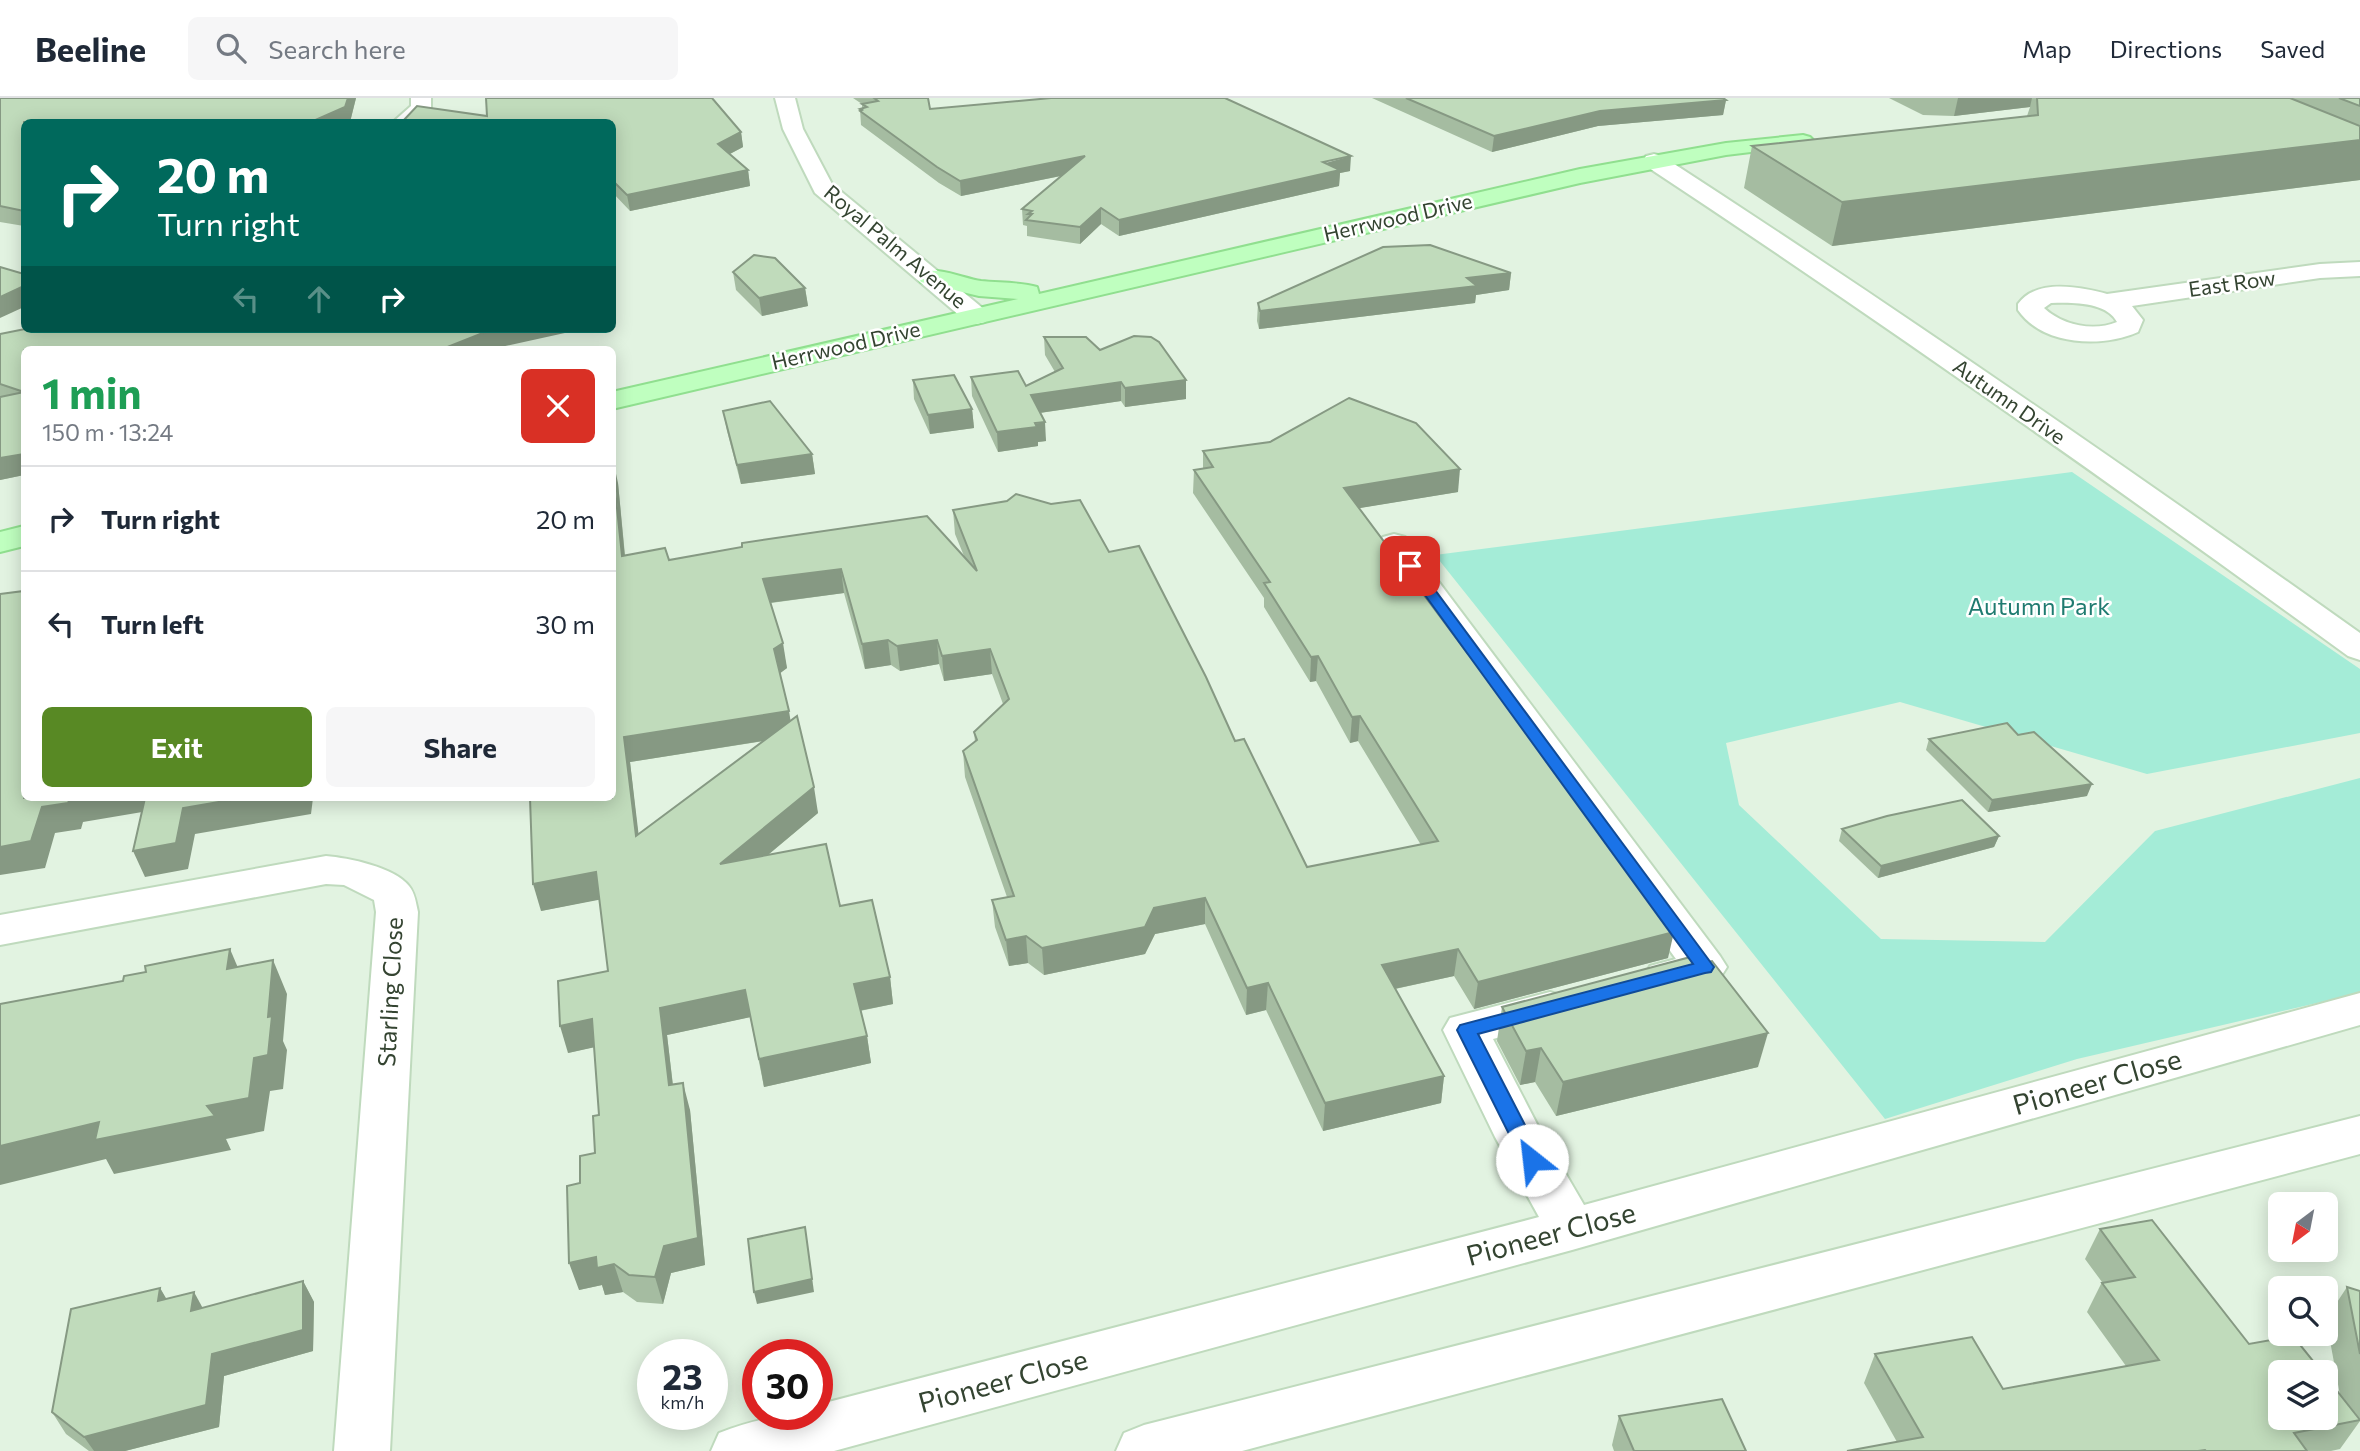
<!DOCTYPE html>
<html lang="en">
<head>
<meta charset="utf-8">
<style>
  body { margin:0; font-family:Commissioner,sans-serif; background:#f6f6f7; color:#1f2937; height:100vh; display:flex; flex-direction:column; font-size:26px; white-space:nowrap }
  * { box-sizing:border-box; margin:0 }
  p { font-size:23px; color:#747a83 }
  .icon { flex:none; width:38px; height:38px; fill:none; stroke:currentColor; stroke-width:2; stroke-linecap:round; stroke-linejoin:round }
  .map { position:relative; flex:1; overflow:hidden }
  .sheet { position:absolute; left:21px; top:248px; width:595px; height:455px; display:flex; flex-direction:column; background:#fff; border-radius:10px; box-shadow:0 4px 18px #0003 }
  .sheet>* { flex:none }
  .guide { position:absolute; left:21px; top:21px; width:595px; height:214px; border-radius:10px; box-shadow:0 4px 18px #0003; background:#00695c; color:#fff; overflow:hidden }
  .needle { width:46px; rotate:212deg }
  .fabs { position:absolute; left:2268px; top:1094px; display:grid; gap:14px }
  .fabs a { display:grid; place-items:center; width:70px; height:70px; border-radius:10px; background:#fff; box-shadow:0 4px 18px #0003; font-size:35px }
  .speed { position:absolute; left:637px; top:1241px; display:flex; gap:14px; font-size:35px; font-weight:700; text-align:center }
  .speed>* { display:grid; place-content:center; width:91px; height:91px; border-radius:50%; background:#fff; box-shadow:0 4px 18px #0003; line-height:1 }
  .speed small { font-size:18px; font-weight:400 }
  .speed .limit { border:10px solid #d22; background:#fff; color:#111 }
  .pin { position:absolute; display:grid; place-items:center; width:60px; height:60px; color:#fff; margin:-30px; border-radius:14px; box-shadow:0 4px 10px #0006 }
  .me { position:absolute; width:77px; margin:-38px; rotate:331deg; stroke-linejoin:round; filter:drop-shadow(0 0 5px #0008) }
  .turn { display:flex; align-items:center; gap:24px; height:147px; padding:0 21px; font-size:32px }
  .turn .icon { width:91px; height:91px; stroke-width:2.5 }
  .turn b { display:block; font-size:49px; line-height:60px }
  .lanes { display:flex; align-items:center; height:66px; padding:0 21px; background:#0003; justify-content:center; gap:35px; direction:ltr }
  .lanes .off { opacity:.35 }
  .round { display:grid; place-items:center; flex:none; width:74px; height:74px; border-radius:10px; background:#f6f6f7 }
  .head { display:flex; align-items:center; justify-content:space-between; height:119px; padding:0 21px }
  h1 { font-size:42px; font-weight:700; line-height:52px; color:#1e9e55 }
  .cta { display:flex; gap:14px; margin-top:auto; padding:14px 21px }
  .cta a { flex:1; height:80px; border-radius:10px; background:#588924; color:#fff; font-size:28px; font-weight:700; line-height:80px; text-align:center }
  .cta a+a { background:#f6f6f7; color:#1f2937 }
  ul { padding:0; list-style:none }
  li { display:flex; align-items:center; gap:21px; height:105px; padding:0 21px; border-top:2px solid #e0e1e3 }
  li div { flex:1 }
  li b { display:block; font-size:26px }
  li em { font-style:normal }
  header { display:flex; align-items:center; gap:42px; box-sizing:border-box; height:98px; padding:0 35px; background:#fff; border-bottom:2px solid #e0e1e3 }
  header strong { font-size:33px }
  nav { display:flex; gap:38px; margin-inline-start:auto; font-size:24px }
  .search { width:490px; height:63px; background:#f6f6f7; display:flex; align-items:center; gap:18px; box-sizing:border-box; padding:0 24px; border-radius:10px; color:#747a83; font-size:26px }
  .map>svg:first-child { display:block }
</style>
</head>
<body>
<header>
<strong>Beeline</strong>
<div class="search"><svg class="icon" aria-label="search" viewBox="0 0 24 24"><circle cx="10" cy="10" r="6"/><path d="M15 15l6 6"/></svg>Search here</div>
<nav><a>Map</a><a>Directions</a><a>Saved</a></nav>
</header>
<div class="map">
<svg width="2360" height="1353" viewBox="0 0 2360 1353">
  <rect width="100%" height="100%" fill="#e2f3e1"/>
  <path fill="#a4ecd7" d="M2072,374L2360,571V635L2147,676L1900,604L1726,645L1739,707L1881,841L2045,844L2155,733L2360,680V895L2077,961L1885,1021L1435,457Z"/>
  <g fill="none" stroke-linecap="round" stroke-linejoin="round">
    <g stroke="#bfdabd" stroke-width="4">
      <g id="street">
        <path d="M411,0H431V10L415,24H393L411,8Z"/>
        <path d="M775,0H795L803,31L832,86L985,212L989,218L985,224L976,226L967,224L815,95L783,31Z"/>
        <path d="M1654,56L1662,58C1898,211 2131,372 2360,535V562L2348,558C2117,390 1884,225 1646,68L1643,63L1646,58Z"/>
        <path d="M2360,164V178L2320,180L2132,208L2143,222L2138,234C2102,250 2043,248 2018,212V206C2036,180 2081,189 2107,196L2320,166ZM2051,205C2072,204 2107,204 2117,224C2093,234 2062,227 2044,210Z"/>
        <path d="M1394,436L1405,439L1720,858L1727,869L1720,880L1666,895L1650,890L1644,879L1650,868L1676,861L1378,446L1383,439Z"/>
        <path d="M326,758C349,760 394,769 409,788C415,795 416,805 418,814L390,1353H334L376,814L374,802L344,787L326,786L0,847V817Z"/>
        <path d="M1550,894L1566,899L1572,910L1566,921L1493,941L1539,1030L1584,1107L2360,895V927L1572,1152L834,1353H711L719,1335C752,1322 782,1316 817,1316V1307L1539,1119L1495,1039L1443,932L1450,920Z"/>
        <path d="M2360,1018V1056L1242,1353H1116L1124,1335L1144,1327Z"/>
      </g>
    </g>
    <g stroke="#90df8f" stroke-width="4">
      <g id="secondary">
        <path d="M1803,37L1810,39L1814,43L1810,47L1726,57L1580,85L612,311V294L1018,201L979,198L921,184L918,179L921,174C940,169 962,180 981,183C1000,185 1019,184 1037,189L1039,196L1580,71L1726,45Z"/>
        <path d="M24,428V448L0,454V434Z"/>
      </g>
    </g>
    <use href="#street" fill="#fff" fill-rule="evenodd"/>
    <use href="#secondary" fill="#bfffbf" fill-rule="evenodd"/>
  </g>
  <g fill="#a5bca1" fill-rule="evenodd">
    <path d="M0,0H356L350,24H24V128L0,124Z"/>
    <path d="M486,0H712L741,34L743,49L730,56L748,72L750,88L630,113L612,94V24H402L417,8L487,18Z"/>
    <path d="M853,0H928L930,11L1350,73L1340,75L1339,88L1119,138L1101,126L1080,146L1027,138V128L1023,127L1022,111L1061,78L961,98L939,85L861,27L860,11L862,10V6Z"/>
    <path d="M1372,0H1723L1726,2L1723,17L1598,28L1492,54Z"/>
    <path d="M1889,0H2360V82L1832,148L1744,90L1752,48L2027,18L2030,9L1954,18L1923,17Z"/>
    <path d="M733,174L805,190L808,208L762,218L736,192Z"/>
    <path d="M1511,175L1509,192L1476,197L1475,205L1259,231L1257,223L1258,205Z"/>
    <path d="M0,236L496,250L490,252H24V377L0,382Z"/>
    <path d="M1044,239L1100,252L1186,282V301L1125,309L1121,303L1040,315L1046,343L1038,344V348L998,354L972,298L971,279L1026,288L1055,274L1045,257Z"/>
    <path d="M913,282L972,311L974,330L930,336L914,301Z"/>
    <path d="M723,313L812,356L815,376L741,386L727,333Z"/>
    <path d="M1203,353L1458,394L1359,410L1499,596L1638,786L1668,860L1474,911L1454,878L1395,891L1444,978L1441,1005L1323,1033L1266,912L1246,917L1205,826L1155,836L1145,856L1044,877L1028,865L1009,868L995,829L992,802L1007,799L965,679L963,653L975,644L974,634L1003,606L992,576L944,583L939,566L900,573L891,567L865,571L844,495L771,505L787,570L780,575L790,623L818,715L768,757L840,808L890,879L893,906L860,913L867,938L871,965L764,989L750,919L667,937L673,987L690,1012L705,1167L671,1175L663,1206L637,1204L623,1194L605,1197L602,1187L579,1192L580,1085L595,1055L599,1017L594,949L568,955L608,873L600,801L541,813L612,700L618,385L625,457L669,462L964,458L955,436L953,412L1109,454L1235,643L1307,769L1421,747L1358,643L1350,645L1316,583L1310,584L1264,509V500L1193,395L1194,372L1203,371ZM764,643L638,736L630,664Z"/>
    <path d="M2018,637L2087,698L1988,714L1926,652L1929,641Z"/>
    <path d="M1842,731L1999,738L1994,749L1878,780L1839,743Z"/>
    <path d="M1502,909L1758,969L1556,1018L1535,984L1520,987L1497,943Z"/>
    <path d="M2100,1131L2249,1246L2340,1297L2326,1221L2347,1189L2360,1193V1323L2340,1351L2331,1353H1847L1897,1344L1864,1285L1875,1256L2003,1291L2126,1268L2087,1214L2102,1184L2085,1161Z"/>
    <path d="M303,1183L314,1204L313,1253L224,1278L219,1329L125,1353H89L66,1336L52,1314L160,1190L166,1201L202,1210Z"/>
    <path d="M1619,1318L1746,1353H1614L1612,1347Z"/>
  </g>
  <g fill="#869983">
    <path d="M348,0H356L350,24H311Z"/>
    <path d="M1958,0H2032L2030,9L1954,18Z"/>
    <path d="M1726,2L1723,17L1598,28L1492,54L1494,38L1600,13Z"/>
    <path d="M741,34L743,49L720,61L718,46Z"/>
    <path d="M2360,42V82L1832,148L1842,104Z"/>
    <path d="M1085,58V73L961,98L960,83Z"/>
    <path d="M1351,58L1350,73L1340,75L1339,88L1119,138V122Z"/>
    <path d="M748,72L750,88L630,113L627,97Z"/>
    <path d="M1101,110V126L1080,146V129Z"/>
    <path d="M1511,175L1509,192L1476,197L1475,205L1259,231L1260,213L1467,180Z"/>
    <path d="M24,188V209L0,220V199Z"/>
    <path d="M805,190L808,208L762,218L759,200Z"/>
    <path d="M493,231H583L496,250L490,252H440Z"/>
    <path d="M1186,282V301L1125,309V290Z"/>
    <path d="M1121,284V303L1032,316L1031,297Z"/>
    <path d="M972,311L974,330L930,336L928,317Z"/>
    <path d="M1045,324L1046,343L1038,344V348L998,354L997,334Z"/>
    <path d="M24,356V377L0,382V360Z"/>
    <path d="M812,356L815,376L741,386L737,367Z"/>
    <path d="M613,362L618,385L627,482L622,458Z"/>
    <path d="M1460,371L1458,394L1342,413L1344,390Z"/>
    <path d="M841,471L844,495L768,505L763,481Z"/>
    <path d="M888,542L891,567L865,571L862,546Z"/>
    <path d="M937,542L939,566L900,573L897,548Z"/>
    <path d="M783,545L787,570L779,576L774,551Z"/>
    <path d="M990,551L992,576L944,583L942,558Z"/>
    <path d="M1318,558L1316,583L1310,584L1311,559Z"/>
    <path d="M789,613L793,638L630,664L642,765L636,738L624,639Z"/>
    <path d="M1360,618L1358,643L1350,645L1352,619Z"/>
    <path d="M2092,686L2087,698L1988,714L1992,702Z"/>
    <path d="M814,689L818,715L726,792L720,766Z"/>
    <path d="M70,700H155L160,711L83,724L81,731L55,735L45,770L0,777V749L42,709Z"/>
    <path d="M242,700H313L311,716L195,736L188,771L145,779L133,753L183,710Z"/>
    <path d="M1999,738L1994,749L1878,780L1881,768Z"/>
    <path d="M596,774L603,801L541,813L533,786Z"/>
    <path d="M1205,800V826L1155,836L1145,856L1044,877L1042,850L1154,810Z"/>
    <path d="M1674,834L1668,860L1474,911L1478,884Z"/>
    <path d="M1026,838L1028,865L1009,868L1006,842Z"/>
    <path d="M230,851L244,884L227,871Z"/>
    <path d="M1458,851L1454,878L1380,894L1382,867Z"/>
    <path d="M273,862L287,896L283,943L287,952L283,991L270,993L264,1033L226,1041L231,1052L114,1076L106,1061L0,1087V1048L99,1024L207,1008L254,960L268,919Z"/>
    <path d="M890,879L893,906L858,913L854,886Z"/>
    <path d="M1268,885L1266,912L1246,917L1247,890Z"/>
    <path d="M745,892L751,919L667,937L676,1015L669,987L660,910Z"/>
    <path d="M592,921L600,948L568,955L560,928Z"/>
    <path d="M1768,935L1758,969L1556,1018L1563,984Z"/>
    <path d="M867,938L871,965L764,989L759,961Z"/>
    <path d="M1541,950L1535,984L1520,987L1526,953Z"/>
    <path d="M1444,978L1441,1005L1323,1033L1325,1005Z"/>
    <path d="M683,985L690,1012L705,1167L671,1175L663,1206L655,1179Z"/>
    <path d="M805,1129L814,1194L757,1206L754,1194Z"/>
    <path d="M596,1159L614,1166L623,1194L605,1197L602,1187L579,1192L569,1165Z"/>
    <path d="M303,1183L314,1204L313,1253L224,1278L219,1329L125,1353H94L84,1339L212,1256Z"/>
    <path d="M160,1190L173,1212L158,1203Z"/>
    <path d="M194,1194L206,1216L191,1213Z"/>
  </g>
  <g fill="#c0dbbb" stroke="#869983" stroke-width="2">
    <path d="M0,0H348L345,9L311,24H24V113L0,108Z"/>
    <path d="M486,0H712L741,34L718,46L748,72L627,97L612,82V24H402L417,8L487,18Z"/>
    <path d="M874,0H928L930,11L1051,0H1225L1351,58L1323,64L1340,72L1119,122L1101,110L1080,129L1026,122L1032,116H1028L1032,113L1022,111L1085,58L960,83L937,69L860,13L862,12L860,11L867,9L862,6L878,3Z"/>
    <path d="M1406,0H1723L1726,2L1600,13L1494,38Z"/>
    <path d="M2037,0H2290L2360,28V42L1842,104L1752,48L2038,17Z"/>
    <path d="M2339,0H2360V8Z"/>
    <path d="M1430,147L1511,175L1467,180L1477,188L1260,213L1258,205L1383,149Z"/>
    <path d="M754,157L775,160L805,190L759,200L733,174Z"/>
    <path d="M0,169L24,176V188L0,199Z"/>
    <path d="M25,231H493L440,252H24V294L0,286V236Z"/>
    <path d="M1134,238L1151,239L1159,244L1186,282L1125,290L1121,284L1031,297L1045,324L1035,325L1037,329L997,334L971,279L1018,273L1026,288L1063,270L1044,239H1086L1100,252Z"/>
    <path d="M954,277L972,311L928,317L913,282Z"/>
    <path d="M24,294V356L0,360V299Z"/>
    <path d="M1349,300L1416,325L1460,371L1344,390L1468,556H1471L1500,593H1497L1547,663L1552,662L1590,714L1639,780L1635,781L1674,834L1478,884L1458,851L1382,867L1444,978L1325,1005L1268,885L1247,890L1205,800L1154,810L1145,829L1042,850L1026,838L1006,842L992,802L1014,798L963,653L977,642L974,634L1009,601L990,551L942,558L937,542L897,548L888,542L862,546L841,471L763,481L783,545L774,551L789,613L624,639L636,738L797,618L814,689L720,766L826,746L840,808L872,802L890,879L854,886L867,938L759,961L745,892L660,910L669,987L683,985L698,1140L664,1148L655,1179L629,1177L614,1166L597,1170L596,1159L569,1165L567,1088L580,1085V1058L595,1055L593,1018L599,1017L592,921L560,928L558,883L608,873L596,774L533,786L530,700H612V362L622,458L665,450L669,462L742,449V445L927,418L977,473L953,412L1007,403L1016,396L1051,406L1080,402L1109,454L1139,448L1206,579L1235,643L1244,641L1307,769L1438,743L1360,618L1352,619L1318,558L1311,559L1264,485L1270,484L1194,372L1213,369L1203,353L1270,344Z"/>
    <path d="M770,303L812,356L737,367L723,313Z"/>
    <path d="M24,493V700H70L68,705L42,709L31,743L0,749V496Z"/>
    <path d="M2007,625L2018,637L2034,634L2092,686L1992,702L1929,641Z"/>
    <path d="M145,700H242L183,710L176,745L133,753Z"/>
    <path d="M1962,702L1999,738L1881,768L1842,731L1887,718Z"/>
    <path d="M230,851L227,871L273,862L268,919L272,918L268,957L254,960L249,1000L207,1008L215,1018L95,1042L99,1024L0,1048V906L123,883L124,878L146,874L145,868Z"/>
    <path d="M1698,857L1703,865L1712,863L1768,935L1563,984L1541,950L1526,953L1502,909Z"/>
    <path d="M2152,1122L2249,1246L2293,1238L2322,1274H2280V1320H2326V1279L2360,1322L2294,1335L2307,1353H2206L2205,1352L2198,1353H1847L1923,1339L1875,1256L1972,1239L2003,1291L2159,1262L2102,1185L2135,1179L2100,1131Z"/>
    <path d="M805,1129L812,1181L754,1194L748,1141Z"/>
    <path d="M303,1183V1232L212,1256L206,1307L84,1339L52,1314L71,1211L160,1190L158,1203L194,1194L191,1213Z"/>
    <path d="M2347,1189L2360,1193V1256Z"/>
    <path d="M1722,1301L1746,1353H1634L1619,1318Z"/>
  </g>
  <path fill="#1a73e8" stroke="#114b97" stroke-width="2" d="M1410,464L1415,465L1714,869L1711,874L1705,875L1478,936L1543,1062L1540,1068L1532,1070L1525,1068L1457,932L1460,927L1693,866L1406,471L1404,468Z"/>
  <g text-anchor="middle" stroke-width="5" stroke-linejoin="round" paint-order="stroke">
    <g font-size="21" fill="#344431" stroke="#fff">
      <text transform="translate(1398 120) rotate(-13)" y="7">Herrwood Drive</text>
      <text transform="translate(895 149) rotate(40)" y="7">Royal Palm Avenue</text>
      <text transform="translate(2232 186) rotate(-8)" y="7">East Row</text>
      <text transform="translate(846 248) rotate(-13)" y="7">Herrwood Drive</text>
      <text transform="translate(2009 304) rotate(35)" y="7">Autumn Drive</text>
    </g>
    <g font-size="24" fill="#1f7b70" stroke="#fff">
      <text x="2039" y="517">Autumn Park</text>
    </g>
    <g font-size="24" fill="#344431" stroke="#fff">
      <text transform="translate(391 894) rotate(-87)" y="8">Starling Close</text>
    </g>
    <g font-size="28" fill="#344431" stroke="#fff">
      <text transform="translate(2097 984) rotate(-16)" y="10">Pioneer Close</text>
      <text transform="translate(1551 1136) rotate(-15)" y="10">Pioneer Close</text>
      <text transform="translate(1003 1283) rotate(-15)" y="10">Pioneer Close</text>
    </g>
  </g>
</svg>
<div class="fabs">
<a><svg class="needle" viewBox="-14 -14 28 28"><path d="M0-13l5 13h-10z" fill="#e53935"/><path d="M0 13l5-13h-10z" fill="#747a83"/></svg></a>
<a><svg class="icon" aria-label="search" viewBox="0 0 24 24"><circle cx="10" cy="10" r="6"/><path d="M15 15l6 6"/></svg></a>
<a><svg class="icon" aria-label="layers" viewBox="0 0 24 24"><path d="M12 4l9 5-9 5-9-5zM3 14l9 5 9-5"/></svg></a>
</div>
<div class="speed"><div>23<small>km/h</small></div><div class="limit">30</div></div>
<div class="pin" style="left:1410px;top:468px;background:#d93025"><svg class="icon" aria-label="arrive" viewBox="0 0 24 24"><path d="M6 21V4h12l-3 4 3 4H6"/></svg></div>
<svg class="me" style="left:1532px;top:1062px" viewBox="-20 -20 40 40"><circle r="19" fill="#fff"/><path d="M0-13L10 11 0 6-10 11z" fill="#1a73e8"/></svg>
<div class="guide">
<div class="turn"><svg class="icon" aria-label="right" viewBox="0 0 24 24"><path d="M7 20v-9h11M14 6l5 5-5 5"/></svg><div><b>20 m</b>Turn right</div></div>
<div class="lanes"><svg class="icon off" aria-label="left" viewBox="0 0 24 24"><path d="M17 20v-9H6M10 6l-5 5 5 5"/></svg><svg class="icon off" aria-label="ahead" viewBox="0 0 24 24"><path d="M12 20V5M6 11l6-6 6 6"/></svg><svg class="icon" aria-label="right" viewBox="0 0 24 24"><path d="M7 20v-9h11M14 6l5 5-5 5"/></svg></div>
</div>
<section class="sheet">
<div class="head"><div><h1>1 min</h1><p>150 m · 13:24</p></div><a class="round" style="background:#d93025;color:#fff"><svg class="icon" aria-label="close" viewBox="0 0 24 24"><path d="M6 6l12 12M18 6L6 18"/></svg></a></div>
<ul>
<li><svg class="icon" aria-label="right" viewBox="0 0 24 24"><path d="M7 20v-9h11M14 6l5 5-5 5"/></svg><div><b>Turn right</b></div><em>20 m</em></li>
<li><svg class="icon" aria-label="left" viewBox="0 0 24 24"><path d="M17 20v-9H6M10 6l-5 5 5 5"/></svg><div><b>Turn left</b></div><em>30 m</em></li>
</ul>
<div class="cta"><a>Exit</a><a>Share</a></div>
</section>
</div>
</body>
</html>
